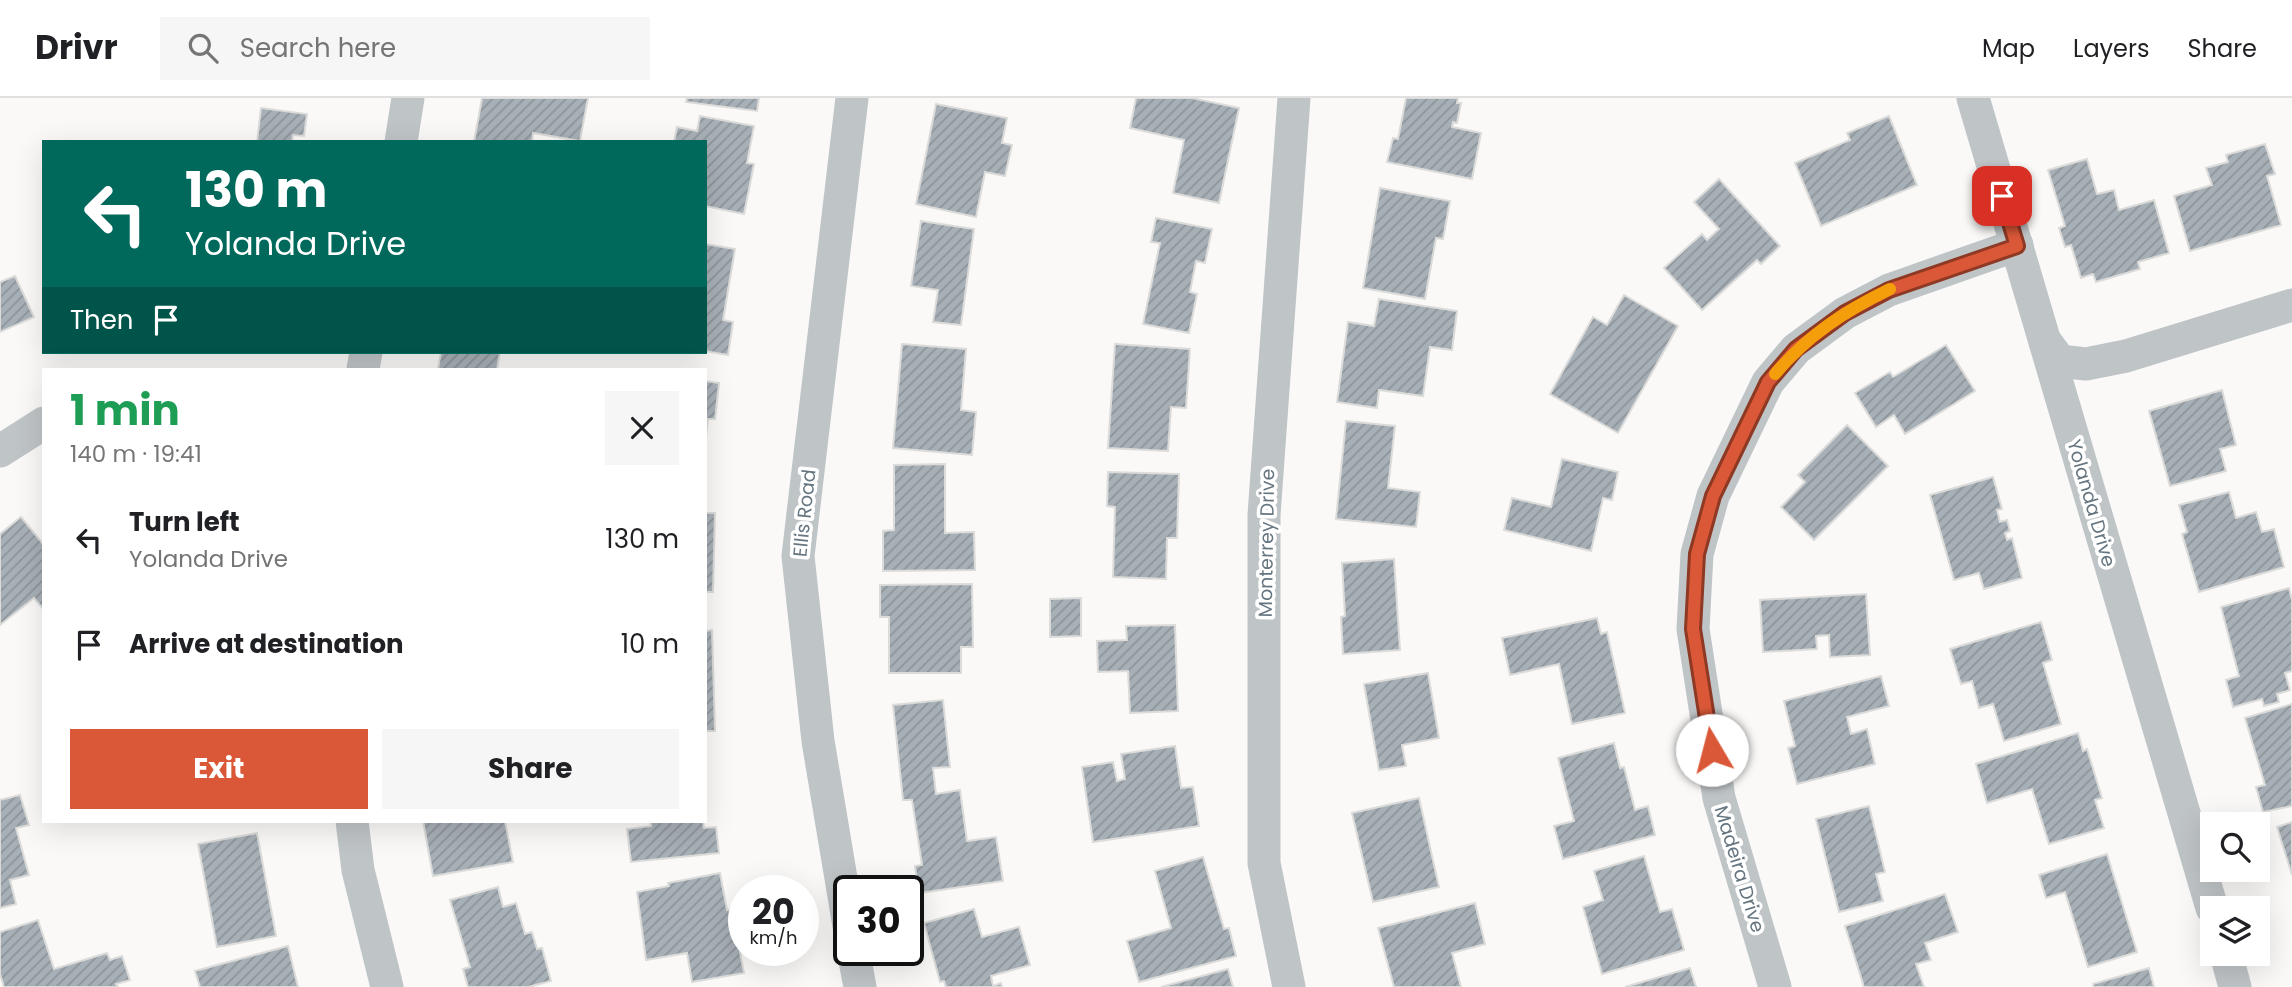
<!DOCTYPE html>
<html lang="en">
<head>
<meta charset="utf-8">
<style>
  body { margin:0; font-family:Poppins,sans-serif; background:#f6f6f6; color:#202124; height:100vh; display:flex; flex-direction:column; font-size:26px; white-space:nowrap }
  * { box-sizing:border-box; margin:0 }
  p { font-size:23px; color:#757577 }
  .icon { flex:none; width:38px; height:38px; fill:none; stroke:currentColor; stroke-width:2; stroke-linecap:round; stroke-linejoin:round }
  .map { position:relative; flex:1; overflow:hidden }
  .side { position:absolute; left:42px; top:270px; width:665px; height:455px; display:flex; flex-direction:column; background:#fff; border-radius:0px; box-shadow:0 7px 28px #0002 }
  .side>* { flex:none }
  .guide { position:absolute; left:42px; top:42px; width:665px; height:214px; border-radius:0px; box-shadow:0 7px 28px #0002; background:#00695c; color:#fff; overflow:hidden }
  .buttons { position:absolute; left:2200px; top:714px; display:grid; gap:14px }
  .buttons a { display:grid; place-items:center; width:70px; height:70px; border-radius:0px; background:#fff; box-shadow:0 7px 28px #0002; font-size:35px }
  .speed { position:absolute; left:728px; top:777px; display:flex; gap:14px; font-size:35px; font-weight:700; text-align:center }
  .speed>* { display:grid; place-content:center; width:91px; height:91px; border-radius:50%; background:#fff; box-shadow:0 7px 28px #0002; line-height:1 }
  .speed small { font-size:18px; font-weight:400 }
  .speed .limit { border:4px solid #111; border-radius:10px; background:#fff; color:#111 }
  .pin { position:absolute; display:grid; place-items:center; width:60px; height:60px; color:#fff; margin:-30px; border-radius:14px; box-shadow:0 4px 10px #0006 }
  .me { position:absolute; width:77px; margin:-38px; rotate:352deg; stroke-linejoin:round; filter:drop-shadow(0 0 5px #0008) }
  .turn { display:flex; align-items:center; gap:24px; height:147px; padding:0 28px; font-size:32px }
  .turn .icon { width:91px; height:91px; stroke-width:2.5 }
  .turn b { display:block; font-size:49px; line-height:60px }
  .then { display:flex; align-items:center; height:66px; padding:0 28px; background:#0003; gap:14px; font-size:26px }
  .round { display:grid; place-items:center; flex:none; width:74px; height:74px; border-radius:0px; background:#f6f6f6 }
  .overview { display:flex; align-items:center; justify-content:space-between; height:119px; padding:0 28px }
  h1 { font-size:42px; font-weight:700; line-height:52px; color:#1e9e55 }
  .button { display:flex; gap:14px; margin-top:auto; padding:14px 28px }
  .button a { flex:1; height:80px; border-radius:0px; background:#da5837; color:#fff; font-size:28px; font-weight:700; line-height:80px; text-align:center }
  .button a+a { background:#f6f6f6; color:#202124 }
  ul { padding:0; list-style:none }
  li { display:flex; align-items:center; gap:21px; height:105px; padding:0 28px }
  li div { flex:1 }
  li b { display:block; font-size:26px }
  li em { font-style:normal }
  header { display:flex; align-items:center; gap:42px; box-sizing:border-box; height:98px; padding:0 35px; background:#fff; border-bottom:2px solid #e0e0e0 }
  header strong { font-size:33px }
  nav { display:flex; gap:38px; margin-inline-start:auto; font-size:24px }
  .search { width:490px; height:63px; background:#f6f6f6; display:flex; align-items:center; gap:18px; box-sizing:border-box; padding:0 24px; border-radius:0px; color:#757577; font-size:26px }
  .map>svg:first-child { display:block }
</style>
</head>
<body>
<header>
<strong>Drivr</strong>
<div class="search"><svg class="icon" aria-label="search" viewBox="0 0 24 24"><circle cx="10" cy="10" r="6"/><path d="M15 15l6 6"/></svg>Search here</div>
<nav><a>Map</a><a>Layers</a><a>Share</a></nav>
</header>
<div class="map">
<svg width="2292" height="889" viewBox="0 0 2292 889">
  <defs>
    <pattern id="building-hatch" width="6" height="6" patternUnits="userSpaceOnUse" patternTransform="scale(1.75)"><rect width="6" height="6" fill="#a8b0b7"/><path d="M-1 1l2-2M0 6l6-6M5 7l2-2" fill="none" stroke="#8d949a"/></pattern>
  </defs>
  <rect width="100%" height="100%" fill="#faf9f8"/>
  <g fill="url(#building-hatch)" stroke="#dbdbda" stroke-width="2">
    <path d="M482,0H588L580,43L533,35L532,44H474Z"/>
    <path d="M687,0H759L757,13L686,4Z"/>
    <path d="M1136,0H1192L1239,10L1219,105L1173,95L1184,42L1130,30Z"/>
    <path d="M1406,0H1458L1457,5H1461L1457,25L1453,24L1452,29L1481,35L1472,81L1387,64L1393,40L1398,41Z"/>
    <path d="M936,6L1007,20L1002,45L1012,47L1005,78L985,74L976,119L916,106Z"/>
    <path d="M261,10L307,16L304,38L293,37L292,44H257Z"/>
    <path d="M700,18L754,28L747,65L754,66L744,116L705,108V44H674L677,29L697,33Z"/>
    <path d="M1889,18L1917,87L1821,128L1795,65L1850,42L1847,35Z"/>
    <path d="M2265,46L2275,76L2267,78L2281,127L2190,153L2174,98L2212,87L2206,70L2228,64L2226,57Z"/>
    <path d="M2087,61L2097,96L2114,92L2119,112L2154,102L2169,155L2138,164L2140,171L2096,184L2093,176L2081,180L2071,147L2065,149L2059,130L2065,128L2048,72Z"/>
    <path d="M1719,81L1780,148L1761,166L1757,162L1702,212L1664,170L1702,136L1707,142L1719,131L1694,104Z"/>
    <path d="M1380,90L1450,103L1443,141L1436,140L1425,201L1363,190Z"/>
    <path d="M1156,120L1212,131L1205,165L1196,163L1190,194L1197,196L1189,235L1143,226L1160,145L1151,144Z"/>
    <path d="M921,123L974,131L961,227L933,224L938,192L911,188Z"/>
    <path d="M705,146L735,151L723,222L733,224L728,257L705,253Z"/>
    <path d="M15,178L34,219L0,234V184Z"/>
    <path d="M1624,197L1678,228L1618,335L1550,296L1593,219L1607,227Z"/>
    <path d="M1379,201L1457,213L1452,252L1430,249L1423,298L1379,292L1377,310L1337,304L1348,224L1374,228Z"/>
    <path d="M902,246L966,251L961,312L976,314L972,357L893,350Z"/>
    <path d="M1115,246L1190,251L1186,310L1171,309L1168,353L1108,350Z"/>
    <path d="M1946,247L1975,293L1905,336L1894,317L1876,329L1855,295L1890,274L1893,279Z"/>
    <path d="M441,254H500L497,271H438Z"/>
    <path d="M705,283L719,285L715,321H708L705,349Z"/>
    <path d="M2222,292L2236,347L2220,351L2226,373L2170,388L2149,313Z"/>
    <path d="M1346,323L1395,328L1388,390L1420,394L1416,429L1336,421Z"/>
    <path d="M1847,327L1888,368L1814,442L1781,409L1805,384L1798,377Z"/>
    <path d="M1562,361L1618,374L1612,402L1603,400L1591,453L1504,432L1512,400L1551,409Z"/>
    <path d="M945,366V435L974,434L975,472L883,473V433L894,432V367Z"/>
    <path d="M1108,374L1179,376L1177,440H1167L1166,481L1113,479L1115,409L1107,408Z"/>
    <path d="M1993,379L2002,411L1997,412L2000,424L2007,422L2010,433L2005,435L2007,442L2012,440L2022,480L1984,491L1979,475L1954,482L1930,397Z"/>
    <path d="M2229,394L2236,420L2256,414L2262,434L2274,431L2284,469L2199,494L2182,436L2187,434L2179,407Z"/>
    <path d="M705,415H715L713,494H705Z"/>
    <path d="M21,419L44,447V512L34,500L0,527V436Z"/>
    <path d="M1394,461L1400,552L1343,556L1341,519L1345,518L1342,465Z"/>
    <path d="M972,486L973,549H961V575H889V519H880V487Z"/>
    <path d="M2289,490L2292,502V573L2285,575L2290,592L2277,596L2279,604L2264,608L2262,601L2233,609L2226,582L2239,578L2221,509Z"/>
    <path d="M1866,496L1870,557L1830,559L1829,537L1816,538L1817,551L1763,554L1760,502Z"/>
    <path d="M1081,500V538L1050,539V501Z"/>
    <path d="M1597,520L1601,536L1607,534L1625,615L1572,626L1559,566L1510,577L1502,540Z"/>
    <path d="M2041,524L2052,562L2043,565L2061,626L2004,643L1993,606L1979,610L1972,583L1961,586L1950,551Z"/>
    <path d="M1175,527L1178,613L1130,615L1128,573L1098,574L1097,543L1127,542L1126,528Z"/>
    <path d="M712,532L715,633H705V533Z"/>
    <path d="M1428,575L1439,640L1402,647L1406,668L1379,672L1364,586Z"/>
    <path d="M1881,578L1889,608L1847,619L1851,636L1867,631L1875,666L1797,686L1788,650L1795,648L1784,603Z"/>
    <path d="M943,602L950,669L933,670L936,696L960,692L967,743L996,739L1003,783L919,795L915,768L922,767L912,702H903L893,607Z"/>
    <path d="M2292,606V708L2263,714L2256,689L2265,687L2245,620Z"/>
    <path d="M2078,635L2083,653L2087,651L2102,700L2095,702L2104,730L2049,746L2032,691L1987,705L1976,666Z"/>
    <path d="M1614,645L1620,670L1624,669L1635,712L1648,708L1655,737L1563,761L1554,728L1574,723L1558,660Z"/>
    <path d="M1175,648L1181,690L1193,689L1199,728L1093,744L1082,669L1113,664L1117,683L1125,681L1121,656Z"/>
    <path d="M20,697L29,727L16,730L29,777L10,782L16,806L0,810V702Z"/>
    <path d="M1419,700L1439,789L1373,804L1352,715Z"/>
    <path d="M1869,708L1885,774L1876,776L1883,803L1839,814L1816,721Z"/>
    <path d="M423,723H505L513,764L433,778Z"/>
    <path d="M650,723H703L704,730L716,729L719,755L631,764L627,731L651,728Z"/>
    <path d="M2292,724V777L2277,729Z"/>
    <path d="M257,735L276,838L217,849L198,746Z"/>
    <path d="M2107,756L2137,854L2088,869L2065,794L2046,800L2039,777Z"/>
    <path d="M1644,758L1660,814L1672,811L1684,852L1602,876L1583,809L1603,802L1594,773Z"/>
    <path d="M1203,759L1224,831L1229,830L1236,858L1139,884L1127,843L1171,830L1155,773Z"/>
    <path d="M720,775L727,812L732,811L744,875L692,884L687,855L646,862L637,794L669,788L668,785Z"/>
    <path d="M498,789L503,809L516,805L525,836L532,834L537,851L542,850L551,883L528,889H468L463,871L470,869L450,802Z"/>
    <path d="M1945,796L1958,834L1925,845L1931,862L1916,866L1924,889H1864L1845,828Z"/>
    <path d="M1475,805L1485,846L1452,855L1461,889H1394L1378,830Z"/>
    <path d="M974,811L982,839L1019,829L1030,867L991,878L993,888L1001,885L1002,889H946L944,883L940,884L924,825Z"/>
    <path d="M38,822L54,871L107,855L110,862L122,858L130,882L116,886L118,889H4L0,876V834Z"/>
    <path d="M288,848L298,889H200L195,873Z"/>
    <path d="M1690,870L1696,889H1625Z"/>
    <path d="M2149,870L2154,889H2094L2093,886Z"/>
    <path d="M1228,871L1233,889H1161Z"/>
  </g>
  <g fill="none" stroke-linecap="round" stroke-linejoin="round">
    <g stroke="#bfc4c7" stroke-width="33">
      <path d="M1973,0L2212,810"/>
      <path d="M401,44L408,0"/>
      <path d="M2045,243L2060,263L2086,266L2126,258L2292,207"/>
      <path d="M363,271L366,254"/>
      <path d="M0,353L44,325"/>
      <path d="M352,723L358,772L387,889"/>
      <path d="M849,828L818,643L798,458L852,0"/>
      <path d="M853,852L860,889"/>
      <path d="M2226,856L2235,889"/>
      <path d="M1289,889L1264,765V417L1294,0"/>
      <path d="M1775,889L1719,700L1693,531L1697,456L1713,398L1768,284L1796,251L1845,215L1889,192L2017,147"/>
    </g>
  </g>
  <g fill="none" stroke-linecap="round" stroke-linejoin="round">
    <g stroke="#8e3924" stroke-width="18">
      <path id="route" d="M1712,652L1693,531L1697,456L1713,398L1768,284L1796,251L1845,215L1889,192L2017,148L2002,98"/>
    </g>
    <use href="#route" stroke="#da5837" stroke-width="12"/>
    <path stroke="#f59e0b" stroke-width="12" d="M1775,276C1808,237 1845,213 1890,191"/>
  </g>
  <g text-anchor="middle" stroke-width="7" stroke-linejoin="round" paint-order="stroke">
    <g font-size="19" fill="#667681" stroke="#fff">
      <text transform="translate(2092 405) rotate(74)" y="7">Yolanda Drive</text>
      <text transform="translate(804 415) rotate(-84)" y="7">Ellis Road</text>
      <text transform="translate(1266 445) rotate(-89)" y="7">Monterrey Drive</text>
      <text transform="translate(1740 771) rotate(73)" y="7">Madeira Drive</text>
    </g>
  </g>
</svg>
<div class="buttons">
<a><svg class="icon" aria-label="search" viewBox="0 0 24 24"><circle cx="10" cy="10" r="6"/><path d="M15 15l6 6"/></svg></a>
<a><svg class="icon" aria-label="layers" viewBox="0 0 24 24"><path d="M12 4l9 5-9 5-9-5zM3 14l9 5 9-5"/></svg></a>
</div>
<div class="speed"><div>20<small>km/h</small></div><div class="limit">30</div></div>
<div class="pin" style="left:2002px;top:98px;background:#d93025"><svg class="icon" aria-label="arrive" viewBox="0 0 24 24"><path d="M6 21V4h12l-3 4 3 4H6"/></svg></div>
<svg class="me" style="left:1712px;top:652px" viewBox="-20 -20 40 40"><circle r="19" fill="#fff"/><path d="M0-13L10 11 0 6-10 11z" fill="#da5837"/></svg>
<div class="guide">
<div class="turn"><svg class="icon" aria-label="left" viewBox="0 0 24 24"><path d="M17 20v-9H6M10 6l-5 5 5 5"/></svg><div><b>130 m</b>Yolanda Drive</div></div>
<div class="then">Then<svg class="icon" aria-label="arrive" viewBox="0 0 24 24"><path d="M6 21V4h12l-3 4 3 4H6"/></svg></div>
</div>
<section class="side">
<div class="overview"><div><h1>1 min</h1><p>140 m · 19:41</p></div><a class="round"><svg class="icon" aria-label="close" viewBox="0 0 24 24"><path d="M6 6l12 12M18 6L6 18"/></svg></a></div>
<ul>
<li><svg class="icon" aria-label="left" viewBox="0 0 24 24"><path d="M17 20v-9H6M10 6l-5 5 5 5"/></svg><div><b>Turn left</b><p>Yolanda Drive</p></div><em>130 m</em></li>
<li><svg class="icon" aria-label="arrive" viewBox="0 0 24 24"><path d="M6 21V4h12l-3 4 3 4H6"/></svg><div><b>Arrive at destination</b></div><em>10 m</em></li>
</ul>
<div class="button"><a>Exit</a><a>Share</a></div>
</section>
</div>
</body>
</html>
